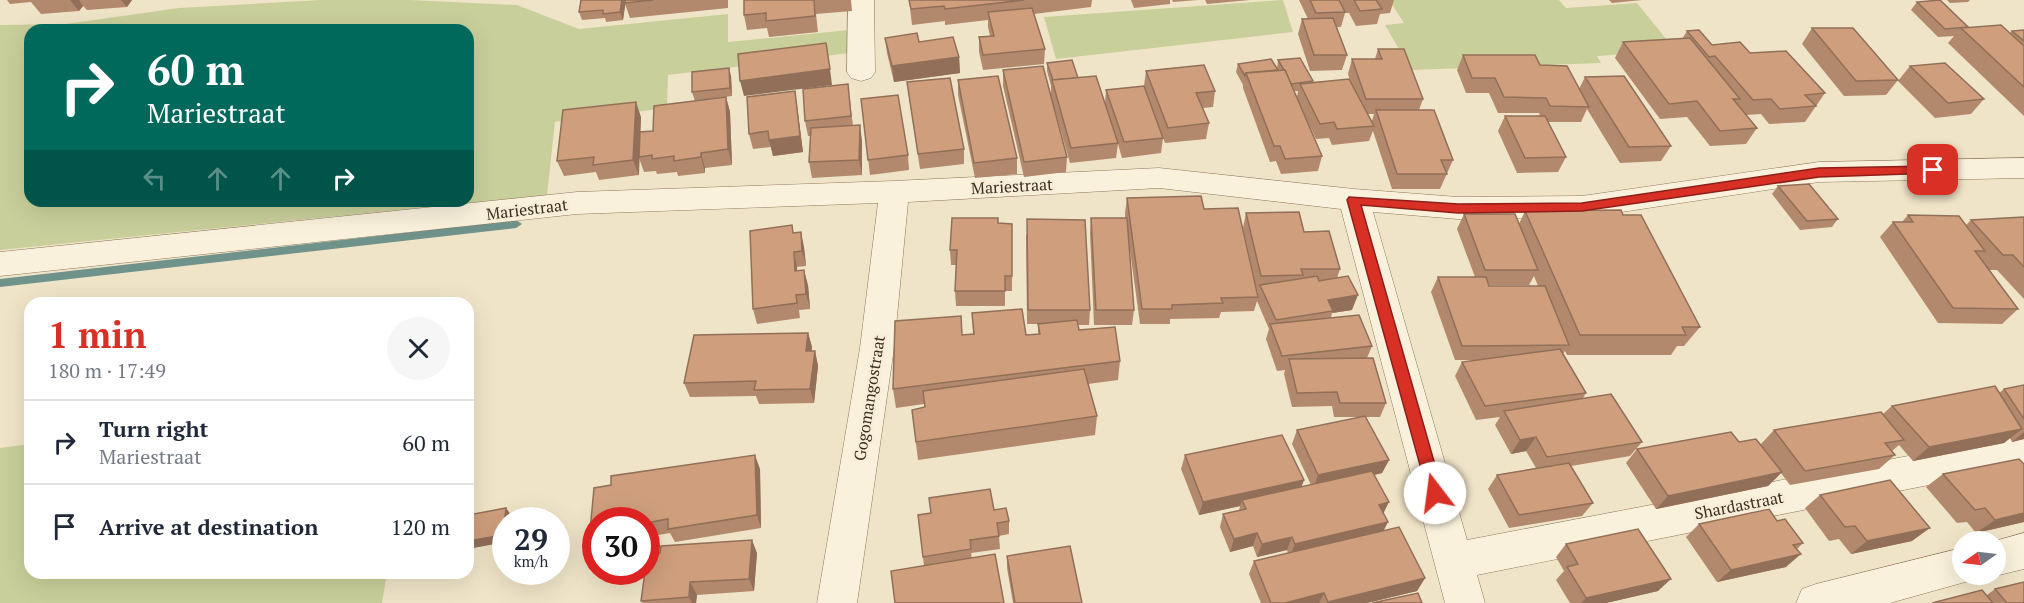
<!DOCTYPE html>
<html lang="en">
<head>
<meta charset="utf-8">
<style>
  body { margin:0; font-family:"PT Serif",serif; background:#f6f6f7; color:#1f2937; height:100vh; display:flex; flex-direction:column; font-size:22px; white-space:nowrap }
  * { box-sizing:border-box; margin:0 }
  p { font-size:20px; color:#747a83 }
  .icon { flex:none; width:33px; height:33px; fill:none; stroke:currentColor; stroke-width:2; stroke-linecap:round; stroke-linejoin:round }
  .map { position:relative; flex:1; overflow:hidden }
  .drawer { position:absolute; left:24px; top:297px; width:450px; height:282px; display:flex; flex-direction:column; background:#fff; border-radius:18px; box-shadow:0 6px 24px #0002 }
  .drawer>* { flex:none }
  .banner { position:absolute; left:24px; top:24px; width:450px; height:183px; border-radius:18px; box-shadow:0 6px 24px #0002; background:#00695c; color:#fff; overflow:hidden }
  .needle { width:39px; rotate:256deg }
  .controls { position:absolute; left:1952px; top:531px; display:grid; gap:12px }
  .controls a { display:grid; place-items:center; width:54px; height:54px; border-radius:50%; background:#fff; box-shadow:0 6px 24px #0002; font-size:30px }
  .speed { position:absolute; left:492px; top:507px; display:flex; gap:12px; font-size:30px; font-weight:700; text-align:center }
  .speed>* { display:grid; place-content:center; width:78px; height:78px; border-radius:50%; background:#fff; box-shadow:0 6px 24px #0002; line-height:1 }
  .speed small { font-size:15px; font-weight:400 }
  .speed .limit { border:9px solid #d22; background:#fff; color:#111 }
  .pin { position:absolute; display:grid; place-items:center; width:51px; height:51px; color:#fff; margin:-26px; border-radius:12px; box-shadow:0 3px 9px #0006 }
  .me { position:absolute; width:66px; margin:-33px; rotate:345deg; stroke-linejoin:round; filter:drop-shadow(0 0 4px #0008) }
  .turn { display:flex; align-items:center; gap:21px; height:126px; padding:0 24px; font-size:27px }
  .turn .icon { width:78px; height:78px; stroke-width:2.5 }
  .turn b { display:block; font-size:42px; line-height:51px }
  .lanes { display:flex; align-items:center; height:57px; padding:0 24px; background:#0003; justify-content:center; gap:30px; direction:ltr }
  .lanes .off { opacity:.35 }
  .round { display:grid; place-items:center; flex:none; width:63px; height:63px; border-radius:32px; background:#f6f6f7 }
  .summary { display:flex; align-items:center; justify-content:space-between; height:102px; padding:0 24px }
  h1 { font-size:36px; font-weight:700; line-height:45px; color:#d93025 }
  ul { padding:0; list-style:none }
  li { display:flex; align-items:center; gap:18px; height:84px; padding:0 24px; border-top:2px solid #e0e1e3 }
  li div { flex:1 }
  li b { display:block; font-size:22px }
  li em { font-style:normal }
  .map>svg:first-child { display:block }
</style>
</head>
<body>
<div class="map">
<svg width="2024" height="603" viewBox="0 0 2024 603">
  <rect width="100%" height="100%" fill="#f0e4c8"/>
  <g fill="#c9cf9b" fill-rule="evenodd">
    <path d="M321,0H410L517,5L579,29L728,14V42L849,30L850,53L668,75L667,108L555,122L547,195L0,250V25L66,24L179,8ZM30,30H468V201H30Z"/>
    <path d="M1283,0L1293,32L1056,59L1044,17Z"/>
    <path d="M1389,0H1559L1566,8L1637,3L1675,50L1597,56L1601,63L1411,70L1385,25L1404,23Z"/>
    <path d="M30,444V573H387L382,603H0V448Z"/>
  </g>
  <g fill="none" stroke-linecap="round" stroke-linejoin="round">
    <path fill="#6f938a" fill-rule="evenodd" d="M516,220L522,224L516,228L0,287V279Z"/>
    <g stroke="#8d765c" stroke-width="1">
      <g id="minor">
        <path d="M848,0H874L875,72L871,78L861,81L851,78L847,72Z"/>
        <path d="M2024,158V178L1819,182L1582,218L1458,219L1373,212L1467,540L2024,434V466L1477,575L1485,603H1445L1341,209L1159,188L908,202L894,348L857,603H817L860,348L878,203L577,214L0,276V252L577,192L894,181L1159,168L1354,189L1458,197L1582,196L1819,162Z"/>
        <path d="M2024,533V569L1995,576L1991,574H1995V542H1991Z"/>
        <path d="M1962,548V574H1978L1976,579L1890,603H1796L1802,589L1816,584Z"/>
      </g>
    </g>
    <use href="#minor" fill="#faf1dc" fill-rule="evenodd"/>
  </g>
  <g fill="#b2896c" fill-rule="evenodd">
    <path d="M7,0H132L127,7L87,10L83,6L79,11L41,14L31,2L10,4Z"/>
    <path d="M581,0H728V8L630,18L625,4L623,20L606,22L605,18L582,20L579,12Z"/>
    <path d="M744,0H851L852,11L816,14L818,32L769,37L767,28L747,30L744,15Z"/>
    <path d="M909,0H1092L1091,7L1034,14L1045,49L1044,64L983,70L979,52V37L990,36L988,27V20L945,25V21L912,25Z"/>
    <path d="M1131,0H1170V4L1134,8Z"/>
    <path d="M1172,0H1198L1173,2Z"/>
    <path d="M1205,0H1250L1207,4Z"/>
    <path d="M1299,0H1394L1390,13L1380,14L1377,24L1356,26L1349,13H1345L1341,27H1336L1347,55L1342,70L1310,71L1298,34L1302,19H1308Z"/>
    <path d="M1609,0H1642L1612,3Z"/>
    <path d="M1947,0H1970L1968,2L1950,3Z"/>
    <path d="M1917,2L1968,27L2010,33L2012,31L2024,30V116L1948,43L1954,36L1938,37L1911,10Z"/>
    <path d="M1812,28L1898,80L1886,95L1844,96L1802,44Z"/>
    <path d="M1687,31L1712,45L1750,53L1825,93L1805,122L1769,124L1761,114L1746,115L1757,128L1746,144L1710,146L1687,117L1660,119L1615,58L1623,42L1682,39Z"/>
    <path d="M885,38L919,42L959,57L960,73L894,82L887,53Z"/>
    <path d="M1378,49L1423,99L1419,110L1453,160L1440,189H1392L1373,131L1369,141L1332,145L1329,138L1316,139L1308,122L1322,156L1318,171L1281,174L1276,161L1270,162L1243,88V85L1236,72L1238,64L1277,68L1278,60L1313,81L1312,82L1350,81L1348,74L1352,59H1375ZM1294,91H1298L1297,97ZM1368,114H1374L1372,121Z"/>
    <path d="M1463,55L1540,65L1579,89L1585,77L1671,146L1661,161L1620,163L1587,109L1581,122H1548L1566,157L1558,172L1517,173L1498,131L1505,116H1540L1539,113H1498L1489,93H1466L1457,70Z"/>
    <path d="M1047,63L1078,78L1105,104L1106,90L1163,138L1161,153L1122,158L1118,144L1116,158L1070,163L1051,96V86L1047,71Z"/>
    <path d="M1910,66L1984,99L1971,114L1935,118L1898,81Z"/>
    <path d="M1003,70L1067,157L1066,172L1024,177L1003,86Z"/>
    <path d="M1146,71L1215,91L1213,107L1203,108L1209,123L1206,139L1165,143L1144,86Z"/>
    <path d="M731,76L732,96L695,101L692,92Z"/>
    <path d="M958,80L1017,158V174L975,178L958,95Z"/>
    <path d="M907,82L964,149V164L920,169L909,97Z"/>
    <path d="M726,97L730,112L732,165L705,168V173L678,176L677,172L657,174L656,171L644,172L639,158V175L599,180L596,172L564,176L557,161L641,117L640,132L653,131Z"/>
    <path d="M861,99L908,155L909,170L870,175Z"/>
    <path d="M850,100L853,126L862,141V175L812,178L809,162L811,136H808L805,121Z"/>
    <path d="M797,106L803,152L773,156L771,147L753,149L749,134Z"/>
    <path d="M1778,186L1838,219L1832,227L1800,230L1772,194Z"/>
    <path d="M1127,198L1204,209L1257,294L1258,291H1257L1243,228L1246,213L1304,232L1340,269L1337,278L1352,310L1332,313L1331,318L1372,346L1367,358L1386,403L1380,417H1366L1389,460L1382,473L1374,475L1383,513V531L1425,578L1417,591L1367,603H1261L1249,574L1254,561L1288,553L1287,550L1257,557L1253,546L1230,552L1220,527L1223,514L1239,511L1240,506L1199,515L1181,469L1185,455L1304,480L1301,487L1311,485L1292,444L1297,430L1360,417H1334L1332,406L1292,407L1284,374L1285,370L1277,371L1266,339L1269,329L1257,301L1254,311L1221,312L1219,318L1170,319V324H1140L1129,243L1134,310L1132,325H1094L1090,233L1091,218H1125V213Z"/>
    <path d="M1525,211L1623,215L1700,327L1684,346H1677L1671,355H1567L1565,351L1563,354L1586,393L1583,398L1642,442L1630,456L1571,466L1593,503L1582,516L1509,528L1488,489L1497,475L1536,468L1526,451L1511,454L1495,425L1500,417L1476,420L1455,376L1462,362L1475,360H1455L1431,292L1438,277H1475L1457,229L1464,214L1519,224ZM1534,276L1538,286H1489V285H1529Z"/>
    <path d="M1908,215L1966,225L1971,220L2024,217V299L1997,270H1989L2018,309L2002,324L1938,323L1880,237L1893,222H1902Z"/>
    <path d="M998,223L1012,224V291H1005V306H956L955,291L956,265H951L950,250Z"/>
    <path d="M794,233L804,247L806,266L797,267V271L808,285L810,309L799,310L800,318L757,324L753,309Z"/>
    <path d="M1026,234L1090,310L1089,325H1078L1079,330L1120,361L1118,380L1088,384L1097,416L1095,435L918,460L912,410L924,407V404L896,408L893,389L962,335L973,334L972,313L1026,335L1038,334V324H1027Z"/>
    <path d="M808,333L812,347L811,351H815L818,366L814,403L759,404L756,396L690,397L684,383Z"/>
    <path d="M2024,385V439L2012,442L2010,438L2004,443L1913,461L1899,445L1892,451L1895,455L1879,469L1790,485L1781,473L1768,486L1656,509L1626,463L1637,449L1739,442L1761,444L1774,430L1883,414L1892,406L1999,393L2004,389Z"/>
    <path d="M2024,464V522L1976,533L1967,522L1957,523L1926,487L1943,474Z"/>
    <path d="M760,469L761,528L675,542L670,533L646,537V520H596V540L590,531L611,485Z"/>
    <path d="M1820,495L1912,541L1851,554L1839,539L1829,541L1805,508Z"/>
    <path d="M994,510L1009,521V534L999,536L1000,549L971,553L972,558L924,566L918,515Z"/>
    <path d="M1777,521L1803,543L1797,549L1786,567L1717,582L1686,537L1699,524Z"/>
    <path d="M1566,544L1658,591L1606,603H1570L1556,580L1564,571L1556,557Z"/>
    <path d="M757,553L754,591L697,595L696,603H643L641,601Z"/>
    <path d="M1007,556L1082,603H1013L1007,568Z"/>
    <path d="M1995,589L2024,603H1932L1987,595Z"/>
  </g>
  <g fill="#916f58">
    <path d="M70,0H79L83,6L79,11Z"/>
    <path d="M121,0H132L127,7Z"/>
    <path d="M622,0H626L623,20L620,12Z"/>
    <path d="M959,57L960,73L894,82L892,66Z"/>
    <path d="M729,68L731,76L732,96L730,88Z"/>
    <path d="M830,69L832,85L744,96L740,81Z"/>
    <path d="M795,91L797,106L803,152L773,156L769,140Z"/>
    <path d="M726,97L730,112L732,165L728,149Z"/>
    <path d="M636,102L641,117L639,175L633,160Z"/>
    <path d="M860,125L862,141V175L859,160Z"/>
    <path d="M701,153L705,168V173L701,157Z"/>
    <path d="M801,232L804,247L806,266L802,251Z"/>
    <path d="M794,252L797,267L798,286L795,271Z"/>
    <path d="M804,270L808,285L810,309L806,294Z"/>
    <path d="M1358,295L1352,310L1332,313L1333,311L1328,300Z"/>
    <path d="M808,333L812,347L810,366L806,351Z"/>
    <path d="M815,351L818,366L814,403L810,389Z"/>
    <path d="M2022,429L2004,443L1913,461L1929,447Z"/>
    <path d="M2024,432V439L2012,442Z"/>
    <path d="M1536,437L1526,451L1511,454L1520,440Z"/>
    <path d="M755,455L760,469L761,528L757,515Z"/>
    <path d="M1389,460L1382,473L1313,489L1318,475Z"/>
    <path d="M1782,472L1768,486L1656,509L1668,496Z"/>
    <path d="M1304,480L1299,493L1242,500L1240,506L1199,515L1203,502Z"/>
    <path d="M1389,502L1382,516L1379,505Z"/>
    <path d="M506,508L511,515V520H506V542L468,549V541Z"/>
    <path d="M2024,513V522L1976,533L1995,520Z"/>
    <path d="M1388,522L1381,536L1290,556L1295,544Z"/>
    <path d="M1930,528L1912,541L1851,554L1867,541Z"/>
    <path d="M1257,533L1253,546L1230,552L1234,539Z"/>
    <path d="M1292,537L1287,550L1257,557L1262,544Z"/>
    <path d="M752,540L757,553L754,591L749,579Z"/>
    <path d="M1801,554L1786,567L1717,582L1731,570Z"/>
    <path d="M1425,578L1417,591L1367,603H1327Z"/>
    <path d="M1671,579L1658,591L1606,603H1581L1586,598Z"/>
    <path d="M690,582L697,595L696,603H692L689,597Z"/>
    <path d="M1324,593L1319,603H1285Z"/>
  </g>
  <g fill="#cf9f7d" stroke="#916f58" stroke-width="1.5">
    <path d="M581,0H622L620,12L603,14V10L579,12Z"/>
    <path d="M625,0H653L625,3Z"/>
    <path d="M744,0H814L815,16L766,21V13L744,15Z"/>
    <path d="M909,0H1024L945,9L944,6L911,9Z"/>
    <path d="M1310,0H1339L1345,12L1316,13Z"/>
    <path d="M1354,0H1376L1382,9L1360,11Z"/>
    <path d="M1940,0L1968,27L1945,29L1917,2Z"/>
    <path d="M1032,8L1045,49L983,55L979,37L994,36L988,12Z"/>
    <path d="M1333,18L1347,55H1314L1302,19Z"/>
    <path d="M2001,25L2024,46V87L1961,28Z"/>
    <path d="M1812,28H1853L1898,80L1856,81Z"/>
    <path d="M1699,30L1712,45L1740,42L1750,53L1786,51L1825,93L1805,95L1816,106L1780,109L1771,99L1753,100L1715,56L1709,57L1687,31Z"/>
    <path d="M2024,30V41L2012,31Z"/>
    <path d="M917,33L919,42L953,37L959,57L892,66L885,38Z"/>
    <path d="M1690,38L1740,99H1733L1757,128L1720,131L1697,101L1669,104L1623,42Z"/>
    <path d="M826,43L830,69L740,81L738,54Z"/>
    <path d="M1378,49H1404L1423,99H1366L1352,59H1382Z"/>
    <path d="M1463,55H1535L1540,65L1567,66L1589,107L1550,106L1546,98L1504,97L1495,78H1472Z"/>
    <path d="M1300,58L1313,81L1291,84L1285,70H1284L1278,60Z"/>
    <path d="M1271,59L1278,70L1246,73L1245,76L1238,64Z"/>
    <path d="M1072,60L1078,78L1053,80L1047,63Z"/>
    <path d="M1945,63L1984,99L1948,103L1910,66Z"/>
    <path d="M1204,65L1215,91L1196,93L1209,123L1168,128L1146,71Z"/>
    <path d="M1043,66L1067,157L1024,162L1003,70Z"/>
    <path d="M729,68L730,88L692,92V72Z"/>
    <path d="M1285,70L1322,156L1285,159L1280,146H1274L1246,73Z"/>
    <path d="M998,76L1017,158L974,163L958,80Z"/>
    <path d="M1096,76L1118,143L1071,148L1052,80Z"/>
    <path d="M1624,76L1671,146L1629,147L1585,77Z"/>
    <path d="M950,78L964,149L918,154L907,82Z"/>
    <path d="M1349,79L1374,126L1337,129L1334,122L1320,124L1300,84Z"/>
    <path d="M848,84L851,116L805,121L803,89Z"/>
    <path d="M1144,86L1163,138L1124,142L1106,90Z"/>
    <path d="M795,91L800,136L769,140L768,131L749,134L747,97Z"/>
    <path d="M898,95L908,155L868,160L861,99Z"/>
    <path d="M726,97L728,149L701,153V157L674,161V156L652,159V155L639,157L640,132L653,131L654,106Z"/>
    <path d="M636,102L633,160L593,165L594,157L557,161L563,110Z"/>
    <path d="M1376,110H1434L1453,160H1441L1447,174H1397Z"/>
    <path d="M1505,116H1545L1566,157L1525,158Z"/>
    <path d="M860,125L859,160L809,162L811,128Z"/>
    <path d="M1809,184L1838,219L1807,221L1778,186Z"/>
    <path d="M1201,196L1204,209L1238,208L1258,297L1221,298L1223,303L1172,305V309H1142L1127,198Z"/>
    <path d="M1621,210L1623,215H1641L1700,327H1682L1686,335H1580L1525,211Z"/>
    <path d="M1299,212L1304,232L1329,231L1340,269H1301L1303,275L1261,276L1246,213Z"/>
    <path d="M1464,214H1515L1538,270H1485Z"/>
    <path d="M1908,215L1959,216L1985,251H1975L2018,309L1953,308L1893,222H1913Z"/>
    <path d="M2024,217V267L2013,255H2003L1971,220Z"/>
    <path d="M952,218H998V223L1012,224V276H1005V291H955L957,250H950Z"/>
    <path d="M1091,218H1127L1134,310H1096Z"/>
    <path d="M1027,219L1085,220L1090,310H1028Z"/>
    <path d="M792,225L793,233L801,232L802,251L794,252L795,271L804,270L806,294L796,295L797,303L753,309L750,231Z"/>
    <path d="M1317,276L1319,281L1348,276L1358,295L1328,300L1333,311L1276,320L1260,285Z"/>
    <path d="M1438,277H1486L1489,286H1545L1569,345L1462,346Z"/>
    <path d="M1022,309L1026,335L1040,334L1038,324L1077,320L1079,330L1115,327L1120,361L893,389L895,321L961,316L962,335L974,334L972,313Z"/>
    <path d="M1359,315L1372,346L1282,356L1270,324Z"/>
    <path d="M808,333L806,351H815L810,389L754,390L756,381L684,383L694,335Z"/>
    <path d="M1560,349L1586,393L1485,406L1462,362Z"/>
    <path d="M1373,358L1386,403H1340L1337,392L1297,393L1289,359Z"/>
    <path d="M1084,369L1097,416L916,442L912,410L925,407L923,391Z"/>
    <path d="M2024,385V419L2004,389Z"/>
    <path d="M1995,386L2022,429L1929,447L1892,406Z"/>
    <path d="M1611,394L1642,442L1547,457L1536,437L1520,440L1504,411Z"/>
    <path d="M1881,412L1904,440L1885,443L1895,455L1805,471L1774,430Z"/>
    <path d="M1365,416L1389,460L1318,475L1297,430Z"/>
    <path d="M1731,432L1739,442L1756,439L1782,472L1668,496L1637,449Z"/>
    <path d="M1282,435L1304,480L1203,502L1185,455Z"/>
    <path d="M755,455L757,515L668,529V519L646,523V520H596V530L590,531L594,488L611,485V476Z"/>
    <path d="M2019,459L2024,464V513L1995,520L1985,508L1975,510L1943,474Z"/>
    <path d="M1569,463L1593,503L1519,515L1497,475Z"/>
    <path d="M1372,471L1389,502L1379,505L1388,522L1295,544L1292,537L1262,544L1257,533L1234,539L1223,514L1246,509L1242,500Z"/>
    <path d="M1890,480L1930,528L1867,541L1855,526L1845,527L1820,495Z"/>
    <path d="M990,489L994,510L1006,508L1009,521L997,523L999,536L970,540L971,549L923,557L918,515L931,513L929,498Z"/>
    <path d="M506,508L503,535L468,541V515Z"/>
    <path d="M1769,509L1777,521L1785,519L1803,543L1793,545L1801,554L1731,570L1699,524Z"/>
    <path d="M1399,527L1425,578L1328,602L1324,593L1285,603H1271L1254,561Z"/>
    <path d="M1638,529L1671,579L1586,598L1567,567L1578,564L1566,544Z"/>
    <path d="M752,540L749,579L690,582L689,597L641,601L645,572H646L648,554L660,553L661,546Z"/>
    <path d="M1070,546L1082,603H1015L1007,556Z"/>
    <path d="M995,554L1004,603H895L891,571Z"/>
    <path d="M2024,582V603H2007L1995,589Z"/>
    <path d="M1982,590L1993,603H1932Z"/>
    <path d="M1418,593L1422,603H1372Z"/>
  </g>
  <path fill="#d93025" stroke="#8d1f18" stroke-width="1.5" d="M1933,166L1937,167V173L1819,177L1582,211L1458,213L1361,205L1443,493L1440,498L1435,500L1429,498L1347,200L1349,197L1458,204L1582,203L1819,168Z"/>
  <g text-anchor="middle" stroke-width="6" stroke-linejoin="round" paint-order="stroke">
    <g font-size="16" fill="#3d2e20" stroke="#f7eed8">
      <text transform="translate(1012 186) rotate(-3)" y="6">Mariestraat</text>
      <text transform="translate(527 209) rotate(-7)" y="6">Mariestraat</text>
      <text transform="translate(869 398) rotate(-81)" y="6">Gogomangostraat</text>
      <text transform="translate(1739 505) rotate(-11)" y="6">Shardastraat</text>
    </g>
  </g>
</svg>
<div class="controls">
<a><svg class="needle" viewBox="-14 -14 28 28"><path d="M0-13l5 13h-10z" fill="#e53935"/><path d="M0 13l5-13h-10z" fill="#747a83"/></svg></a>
</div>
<div class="speed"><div>29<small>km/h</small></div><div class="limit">30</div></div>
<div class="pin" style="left:1933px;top:170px;background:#d93025"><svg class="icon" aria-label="arrive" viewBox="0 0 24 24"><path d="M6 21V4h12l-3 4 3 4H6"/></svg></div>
<svg class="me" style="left:1435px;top:493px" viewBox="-20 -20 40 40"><circle r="19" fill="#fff"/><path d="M0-13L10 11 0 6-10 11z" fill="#d93025"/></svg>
<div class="banner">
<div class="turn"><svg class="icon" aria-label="right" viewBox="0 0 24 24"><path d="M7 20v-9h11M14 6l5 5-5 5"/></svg><div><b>60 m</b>Mariestraat</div></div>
<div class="lanes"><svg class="icon off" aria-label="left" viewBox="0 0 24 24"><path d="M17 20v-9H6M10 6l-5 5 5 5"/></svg><svg class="icon off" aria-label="ahead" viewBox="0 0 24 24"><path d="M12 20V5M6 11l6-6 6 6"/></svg><svg class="icon off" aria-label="ahead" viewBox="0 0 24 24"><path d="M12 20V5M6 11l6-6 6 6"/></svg><svg class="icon" aria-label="right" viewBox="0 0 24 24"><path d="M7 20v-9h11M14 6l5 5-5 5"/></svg></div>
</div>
<section class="drawer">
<div class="summary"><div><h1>1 min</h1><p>180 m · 17:49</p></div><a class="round"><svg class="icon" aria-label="close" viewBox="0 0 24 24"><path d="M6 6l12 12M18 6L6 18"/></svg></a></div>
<ul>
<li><svg class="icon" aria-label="right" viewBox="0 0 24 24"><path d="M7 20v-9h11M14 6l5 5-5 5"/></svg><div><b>Turn right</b><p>Mariestraat</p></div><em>60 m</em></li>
<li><svg class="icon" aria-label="arrive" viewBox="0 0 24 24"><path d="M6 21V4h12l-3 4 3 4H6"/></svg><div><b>Arrive at destination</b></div><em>120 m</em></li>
</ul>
</section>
</div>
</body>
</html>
